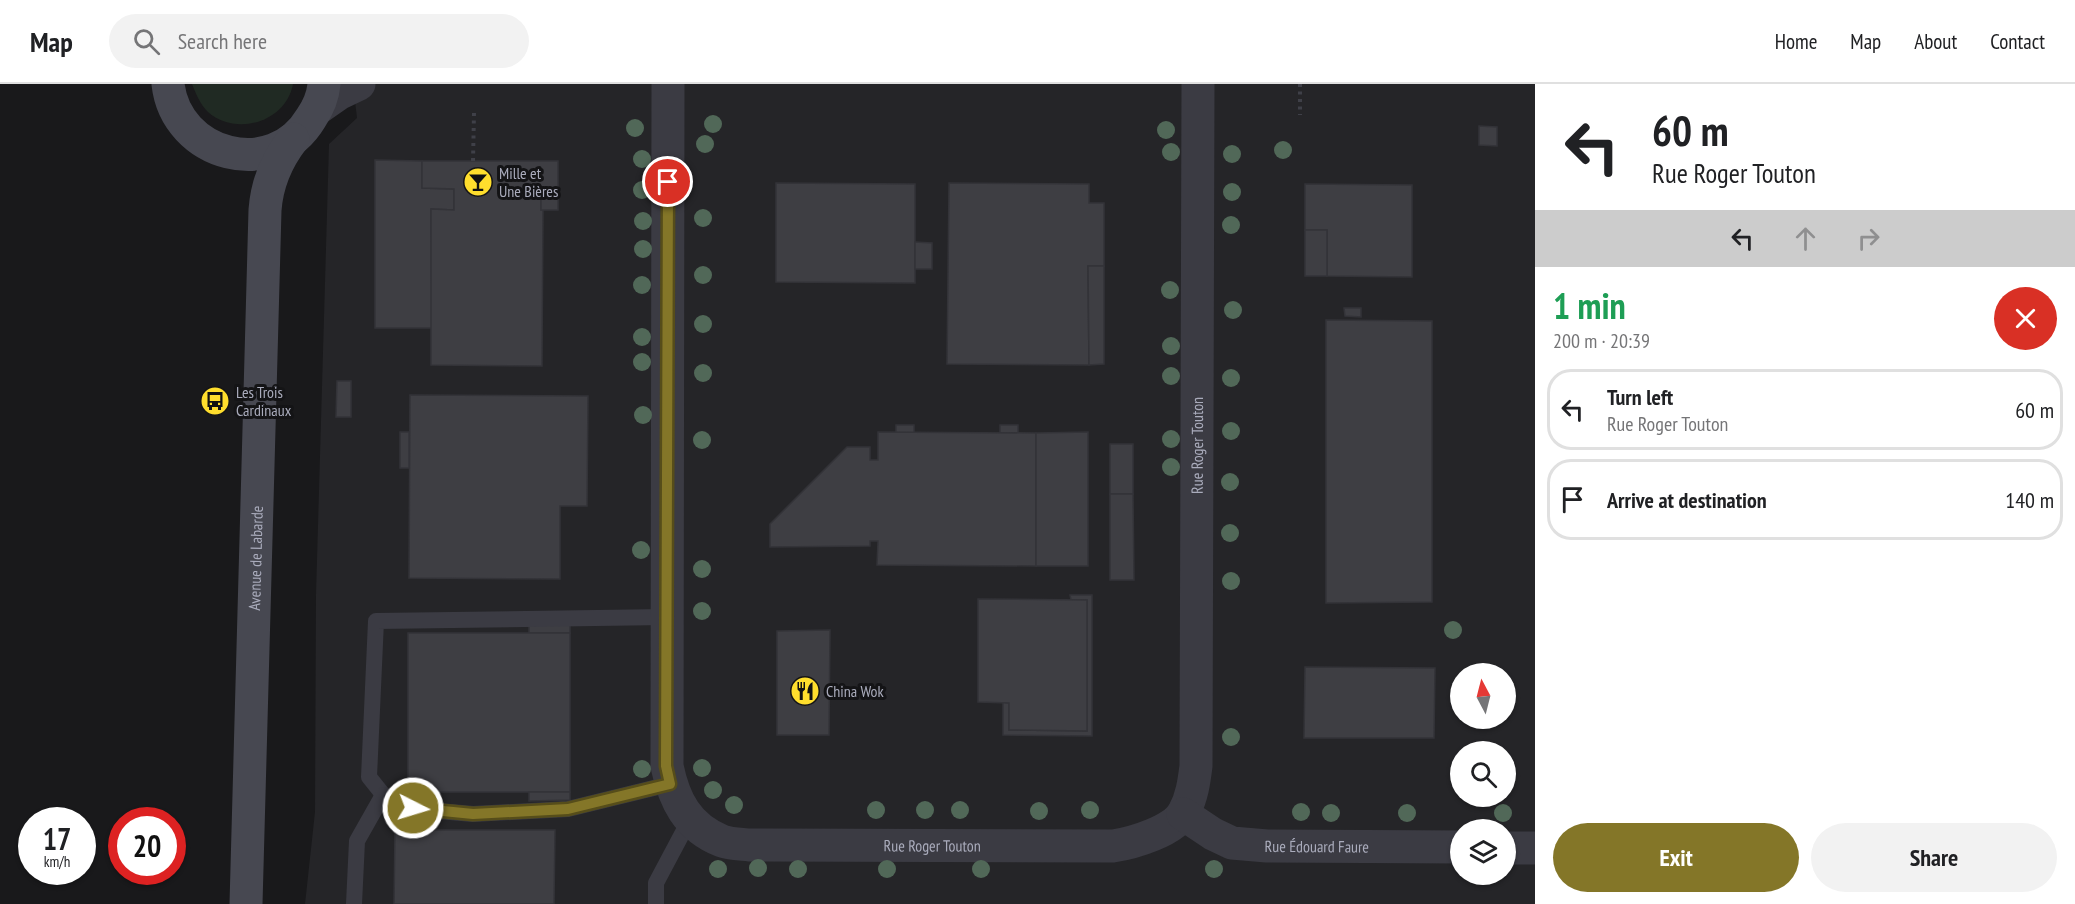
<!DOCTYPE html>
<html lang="en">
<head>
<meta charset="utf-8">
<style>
  body { margin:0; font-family:"PT Sans Narrow",sans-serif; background:#f2f2f2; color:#202124; height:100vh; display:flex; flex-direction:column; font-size:22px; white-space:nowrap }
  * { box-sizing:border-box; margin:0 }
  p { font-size:20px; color:#757577 }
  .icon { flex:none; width:33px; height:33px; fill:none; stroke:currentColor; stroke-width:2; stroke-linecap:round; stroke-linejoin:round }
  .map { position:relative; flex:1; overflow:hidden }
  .drawer { display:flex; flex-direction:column; background:#fff; width:540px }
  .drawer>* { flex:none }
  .guide { background:#fff; color:#202124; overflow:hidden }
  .needle { width:39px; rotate:353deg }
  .buttons { position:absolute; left:1450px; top:579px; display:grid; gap:12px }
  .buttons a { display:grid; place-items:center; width:66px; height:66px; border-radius:50%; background:#fff; box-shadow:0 2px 4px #0004; font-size:30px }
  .speed { position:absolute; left:18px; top:723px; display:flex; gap:12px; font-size:30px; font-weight:700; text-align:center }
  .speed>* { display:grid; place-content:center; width:78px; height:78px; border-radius:50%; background:#fff; box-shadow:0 2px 4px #0004; line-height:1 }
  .speed small { font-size:15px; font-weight:400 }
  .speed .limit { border:9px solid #d22; background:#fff; color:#111 }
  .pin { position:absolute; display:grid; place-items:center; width:51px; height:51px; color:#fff; margin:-26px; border:3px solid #fff; border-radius:50%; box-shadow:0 2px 6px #0007 }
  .me { position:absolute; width:66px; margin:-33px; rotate:95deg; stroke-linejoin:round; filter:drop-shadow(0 0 4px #0008) }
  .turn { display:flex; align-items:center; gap:21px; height:126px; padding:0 18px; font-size:27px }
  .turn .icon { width:78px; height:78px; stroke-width:2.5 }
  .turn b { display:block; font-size:42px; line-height:51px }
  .lanes { display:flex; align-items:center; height:57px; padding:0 18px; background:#0003; justify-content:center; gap:30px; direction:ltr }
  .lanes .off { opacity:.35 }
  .round { display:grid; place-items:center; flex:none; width:63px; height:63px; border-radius:32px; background:#f2f2f2 }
  .headline { display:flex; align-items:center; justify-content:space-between; height:102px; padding:0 18px }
  h1 { font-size:36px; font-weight:700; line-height:45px; color:#1e9e55 }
  .action { display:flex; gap:12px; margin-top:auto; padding:12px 18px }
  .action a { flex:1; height:69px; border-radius:36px; background:#847628; color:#fff; font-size:24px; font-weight:700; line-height:69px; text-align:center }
  .action a+a { background:#f2f2f2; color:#202124 }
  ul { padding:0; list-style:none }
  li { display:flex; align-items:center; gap:18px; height:81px; margin:0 12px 9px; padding:0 6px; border:3px solid #e0e0e0; border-radius:24px }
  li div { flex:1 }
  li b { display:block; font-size:22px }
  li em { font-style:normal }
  header { display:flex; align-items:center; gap:36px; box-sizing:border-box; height:84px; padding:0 30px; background:#fff; border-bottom:2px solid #e0e0e0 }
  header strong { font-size:28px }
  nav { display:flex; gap:33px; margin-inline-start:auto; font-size:21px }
  .search { width:420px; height:54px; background:#f2f2f2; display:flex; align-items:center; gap:15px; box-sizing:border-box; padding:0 21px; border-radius:33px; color:#757577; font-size:22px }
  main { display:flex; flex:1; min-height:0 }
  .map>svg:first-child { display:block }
</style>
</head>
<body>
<header>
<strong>Map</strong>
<div class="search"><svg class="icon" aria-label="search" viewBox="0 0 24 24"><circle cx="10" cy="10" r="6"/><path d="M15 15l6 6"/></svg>Search here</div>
<nav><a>Home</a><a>Map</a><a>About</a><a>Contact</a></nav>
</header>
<main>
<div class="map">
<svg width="1535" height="820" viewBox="0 0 1535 820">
  <rect width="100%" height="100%" fill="#19191b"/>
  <path fill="#252528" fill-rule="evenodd" d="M353,0H1535V820H305L315,728L316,511L329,60L357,34ZM1461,590H1506V634H1461ZM1461,668H1506V712H1461ZM1461,746H1506V790H1461Z"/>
  <path fill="#202a23" d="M192,0H293C286,38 236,53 208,28C200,20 196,10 192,0Z"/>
  <g fill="#3e3e43" stroke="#333338" stroke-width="1.5">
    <path d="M1479,42L1497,43V62L1479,61Z"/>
    <path d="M375,76L422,77V104L454,105V126L431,125L432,244H375Z"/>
    <path d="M422,77H558V104L541,105V126H543L542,282L431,281V125L454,126V105L422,104Z"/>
    <path d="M776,99L915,100V199L776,198Z"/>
    <path d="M949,99L1089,100V119H1104V182H1088L1089,281L947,280Z"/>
    <path d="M1305,100L1412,101V193L1327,192V146H1305Z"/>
    <path d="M558,104V126H541V105Z"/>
    <rect x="1305" y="146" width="22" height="46"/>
    <path d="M915,158L932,159V185H915Z"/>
    <path d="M1088,182H1104V280L1089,281Z"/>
    <path d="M1344,224H1361V233L1345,232Z"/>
    <path d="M1326,236L1432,237V518L1326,519Z"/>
    <path d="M337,297H351V333H336Z"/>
    <path d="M410,311L588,312L587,422H560V495L409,494Z"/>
    <rect x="896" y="341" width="18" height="8"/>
    <rect x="1000" y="341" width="18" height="8"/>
    <rect x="400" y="348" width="9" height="36"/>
    <path d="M878,348L1036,349V482L877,481L878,457H870V462L770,463V440L847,363H870V376H878Z"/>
    <path d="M1088,348V482H1036V349Z"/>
    <rect x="1110" y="360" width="23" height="50"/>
    <path d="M1110,410H1133L1134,496H1110Z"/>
    <path d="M1070,511H1092V652L1003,651V618L1009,619V646L1087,647V516H1071Z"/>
    <path d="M978,515L1087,516V647L1009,646V619L978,618Z"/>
    <rect x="529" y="541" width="41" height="8"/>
    <path d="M830,546L829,651H777V547Z"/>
    <rect x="408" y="549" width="162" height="159"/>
    <path d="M1305,583L1435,584L1434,654H1304Z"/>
    <path d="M529,708H570V716L529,717Z"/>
    <path d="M395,746H555L554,820H394Z"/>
  </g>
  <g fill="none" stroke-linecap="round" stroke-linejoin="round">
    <g stroke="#3f4048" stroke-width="4" stroke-dasharray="3 4.5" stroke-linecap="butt">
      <path d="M1300,0V31"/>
      <path d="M473,77L474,29"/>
    </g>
    <g stroke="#3b3b43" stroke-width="16">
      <path d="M667,533L376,537L369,693L393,723L473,730L568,725L670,700"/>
      <path d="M354,820L357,757L383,711"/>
      <path d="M656,820V799L690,735"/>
    </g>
    <g stroke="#3b3b43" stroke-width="33">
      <path id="s1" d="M668,0L667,682C674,716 687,743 722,757C730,760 741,760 750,761L1113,762C1133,759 1174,747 1184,728C1192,713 1194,698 1196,682L1198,0"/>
      <path d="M317,25L340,9L359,0"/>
      <path id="s2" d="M1183,730L1213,750L1232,759L1267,762L1461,763"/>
      <path d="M1506,764H1535"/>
    </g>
    <g stroke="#474851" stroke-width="33">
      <path d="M168,0C176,72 273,98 311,34C318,24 323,12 324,0"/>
      <path id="s3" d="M246,820L265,126C267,99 276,77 293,55"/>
    </g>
  </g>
  <g fill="#516858">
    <circle cx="713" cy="40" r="9"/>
    <circle cx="635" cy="44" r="9"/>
    <circle cx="1166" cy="46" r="9"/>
    <circle cx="705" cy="60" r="9"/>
    <circle cx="1283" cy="66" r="9"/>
    <circle cx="1171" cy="68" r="9"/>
    <circle cx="1232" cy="70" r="9"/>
    <circle cx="642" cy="75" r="9"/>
    <circle cx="642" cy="106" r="9"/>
    <circle cx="1232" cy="108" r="9"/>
    <circle cx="703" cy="134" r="9"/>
    <circle cx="643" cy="137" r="9"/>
    <circle cx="1231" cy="141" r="9"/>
    <circle cx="643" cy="165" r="9"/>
    <circle cx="703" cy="191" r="9"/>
    <circle cx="642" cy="201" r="9"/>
    <circle cx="1170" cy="206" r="9"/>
    <circle cx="1233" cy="226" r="9"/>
    <circle cx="703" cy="240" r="9"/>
    <circle cx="642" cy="253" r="9"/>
    <circle cx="1171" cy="262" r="9"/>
    <circle cx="642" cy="278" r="9"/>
    <circle cx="703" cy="289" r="9"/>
    <circle cx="1171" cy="292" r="9"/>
    <circle cx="1231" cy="294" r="9"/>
    <circle cx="643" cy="331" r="9"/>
    <circle cx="1231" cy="347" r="9"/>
    <circle cx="1171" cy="355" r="9"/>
    <circle cx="702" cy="356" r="9"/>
    <circle cx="1171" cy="383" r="9"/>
    <circle cx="1230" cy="398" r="9"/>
    <circle cx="1230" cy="449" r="9"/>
    <circle cx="641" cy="466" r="9"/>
    <circle cx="702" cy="485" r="9"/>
    <circle cx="1231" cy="497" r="9"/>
    <circle cx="702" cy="527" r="9"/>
    <circle cx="1453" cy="546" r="9"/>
    <circle cx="1231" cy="653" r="9"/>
    <circle cx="702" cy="684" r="9"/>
    <circle cx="642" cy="685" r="9"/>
    <circle cx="713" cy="706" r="9"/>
    <circle cx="734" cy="721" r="9"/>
    <circle cx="876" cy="726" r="9"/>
    <circle cx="925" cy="726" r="9"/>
    <circle cx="960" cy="726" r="9"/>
    <circle cx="1090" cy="726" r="9"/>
    <circle cx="1039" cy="727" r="9"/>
    <circle cx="1301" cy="728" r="9"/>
    <circle cx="1331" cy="729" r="9"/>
    <circle cx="1407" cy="729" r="9"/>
    <circle cx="1503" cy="729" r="9"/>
    <circle cx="758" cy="784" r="9"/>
    <circle cx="718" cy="785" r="9"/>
    <circle cx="798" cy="785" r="9"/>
    <circle cx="887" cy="785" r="9"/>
    <circle cx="981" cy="785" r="9"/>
    <circle cx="1214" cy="785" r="9"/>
  </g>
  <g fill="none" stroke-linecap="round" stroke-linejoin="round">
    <g stroke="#564d1a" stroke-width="15">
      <path id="route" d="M413,724L473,730L568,725L670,700L666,682L668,98"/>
    </g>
    <use href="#route" stroke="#847628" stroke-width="10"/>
  </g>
  <defs>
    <g id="bar-disc" transform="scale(1.5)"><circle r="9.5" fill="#ffde2d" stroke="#141416"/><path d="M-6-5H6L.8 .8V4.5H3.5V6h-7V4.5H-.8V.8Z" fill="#111"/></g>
    <g id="bus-disc" transform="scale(1.5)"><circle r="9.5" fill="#ffde2d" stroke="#141416"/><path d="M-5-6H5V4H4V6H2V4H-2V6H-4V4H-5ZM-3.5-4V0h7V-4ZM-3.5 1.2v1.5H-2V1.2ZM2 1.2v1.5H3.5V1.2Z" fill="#111"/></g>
    <g id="restaurant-disc" transform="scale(1.5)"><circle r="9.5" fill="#ffde2d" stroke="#141416"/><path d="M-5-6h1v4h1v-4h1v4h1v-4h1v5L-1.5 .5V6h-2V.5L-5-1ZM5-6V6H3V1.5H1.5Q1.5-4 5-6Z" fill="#111"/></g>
  </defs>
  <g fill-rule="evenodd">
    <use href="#bar-disc" x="478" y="98"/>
    <use href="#bus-disc" x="215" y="317"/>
    <use href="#restaurant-disc" x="805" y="607"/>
  </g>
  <g text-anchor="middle" stroke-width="6" stroke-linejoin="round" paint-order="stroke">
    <g font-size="16" fill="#aaacbc" stroke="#141416" text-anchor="start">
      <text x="499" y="95">Mille et<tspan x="499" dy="18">Une Bières</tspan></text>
      <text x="236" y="314">Les Trois<tspan x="236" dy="18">Cardinaux</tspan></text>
      <text x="826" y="613">China Wok</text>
    </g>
    <g font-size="16" fill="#aaacbc" stroke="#141416">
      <text dy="6" stroke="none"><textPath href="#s1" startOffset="1620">Rue Roger Touton</textPath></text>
      <text dy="6" stroke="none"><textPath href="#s3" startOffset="346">Avenue de Labarde</textPath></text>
      <text dy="6" stroke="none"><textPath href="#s1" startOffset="990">Rue Roger Touton</textPath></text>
      <text dy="6" stroke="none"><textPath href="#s2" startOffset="142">Rue Édouard Faure</textPath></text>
    </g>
  </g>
</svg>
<div class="buttons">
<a><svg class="needle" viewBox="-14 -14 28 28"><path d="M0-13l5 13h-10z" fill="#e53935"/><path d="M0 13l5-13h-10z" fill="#757577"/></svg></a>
<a><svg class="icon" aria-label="search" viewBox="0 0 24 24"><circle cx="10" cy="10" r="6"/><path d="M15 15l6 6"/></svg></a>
<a><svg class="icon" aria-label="layers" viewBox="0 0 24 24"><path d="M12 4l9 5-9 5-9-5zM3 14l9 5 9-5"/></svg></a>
</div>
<div class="speed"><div>17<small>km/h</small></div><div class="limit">20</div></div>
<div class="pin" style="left:668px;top:98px;background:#d93025"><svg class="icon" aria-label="arrive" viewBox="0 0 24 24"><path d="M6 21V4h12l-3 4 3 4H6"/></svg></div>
<svg class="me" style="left:413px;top:724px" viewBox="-20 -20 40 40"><circle r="17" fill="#847628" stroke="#fff" stroke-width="3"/><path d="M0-11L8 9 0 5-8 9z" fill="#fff"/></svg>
</div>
<section class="drawer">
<div class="guide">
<div class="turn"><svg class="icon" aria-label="left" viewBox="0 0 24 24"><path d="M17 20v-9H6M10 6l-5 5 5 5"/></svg><div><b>60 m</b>Rue Roger Touton</div></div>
<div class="lanes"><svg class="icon" aria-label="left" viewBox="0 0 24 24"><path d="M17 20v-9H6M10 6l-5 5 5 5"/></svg><svg class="icon off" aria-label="ahead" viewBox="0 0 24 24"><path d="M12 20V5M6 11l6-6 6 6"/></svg><svg class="icon off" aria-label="right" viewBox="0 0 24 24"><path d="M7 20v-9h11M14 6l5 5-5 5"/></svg></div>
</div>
<div class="headline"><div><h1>1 min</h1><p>200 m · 20:39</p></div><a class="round" style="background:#d93025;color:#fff"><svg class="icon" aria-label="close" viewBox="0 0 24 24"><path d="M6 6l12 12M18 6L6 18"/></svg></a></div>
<ul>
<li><svg class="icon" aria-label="left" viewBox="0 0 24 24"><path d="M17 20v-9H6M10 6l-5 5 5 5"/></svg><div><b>Turn left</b><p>Rue Roger Touton</p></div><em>60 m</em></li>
<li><svg class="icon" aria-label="arrive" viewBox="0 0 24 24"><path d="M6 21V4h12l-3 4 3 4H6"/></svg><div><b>Arrive at destination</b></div><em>140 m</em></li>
</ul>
<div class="action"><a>Exit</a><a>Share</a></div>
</section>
</main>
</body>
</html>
